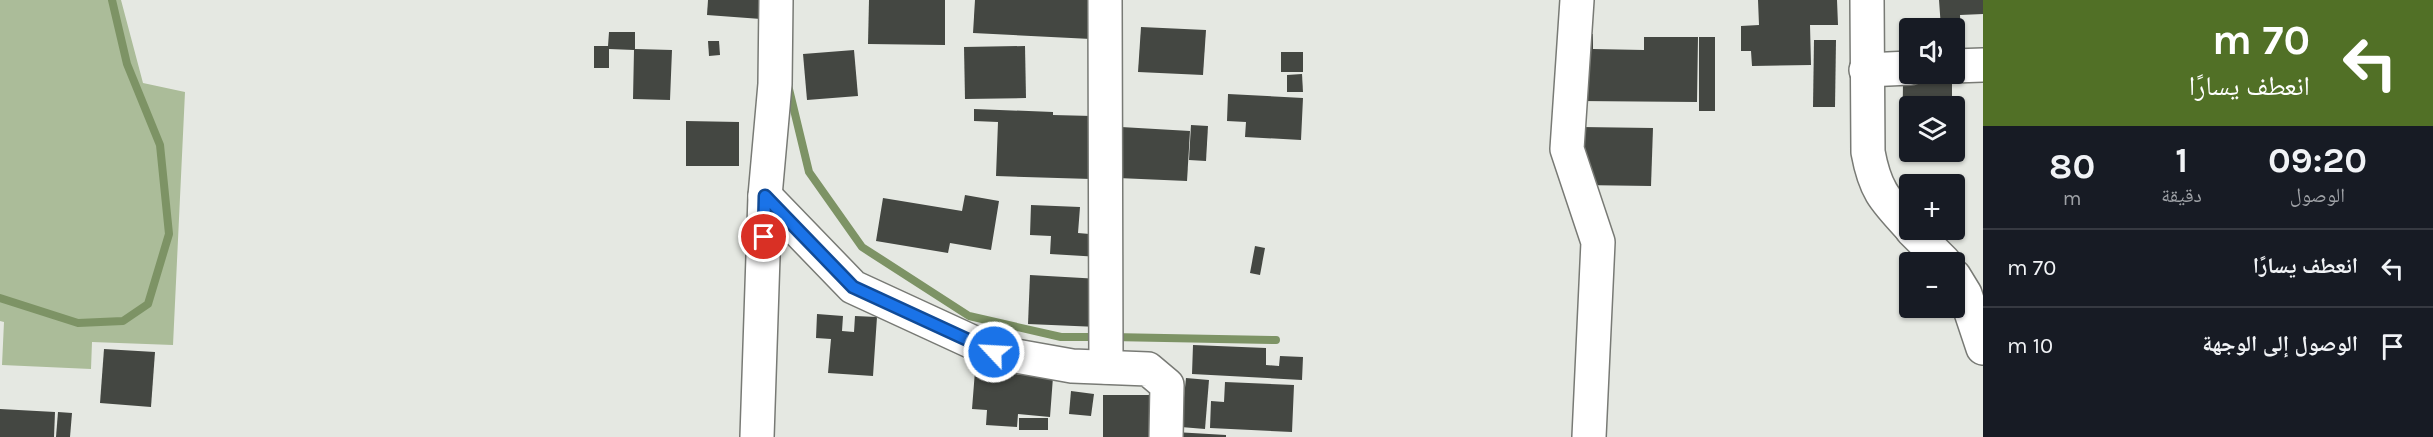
<!DOCTYPE html>
<html lang="ar">
<head>
<meta charset="utf-8">
<style>
  body { margin:0; font-family:Karla,"Noto Naskh Arabic",sans-serif; background:#242831; color:#f1f3f6; direction:rtl; height:100vh; display:flex; flex-direction:column; font-size:22px; white-space:nowrap }
  * { box-sizing:border-box; margin:0 }
  p { font-size:20px; color:#9ea1a6 }
  .icon { flex:none; width:33px; height:33px; fill:none; stroke:currentColor; stroke-width:2; stroke-linecap:round; stroke-linejoin:round }
  .map { position:relative; flex:1; overflow:hidden; direction:ltr }
  .drawer { display:flex; flex-direction:column; background:#171b24; width:450px }
  .drawer>* { flex:none }
  .top-card { background:#517026; color:#fff; overflow:hidden }
  .buttons { position:absolute; left:1899px; top:18px; display:grid; gap:12px }
  .buttons a { display:grid; place-items:center; width:66px; height:66px; border-radius:6px; background:#171b24; box-shadow:0 2px 4px #0004; font-size:30px }
  .pin { position:absolute; display:grid; place-items:center; width:51px; height:51px; color:#fff; margin:-26px; border:3px solid #fff; border-radius:50%; box-shadow:0 2px 6px #0007 }
  .me { position:absolute; width:66px; margin:-33px; rotate:295deg; stroke-linejoin:round; filter:drop-shadow(0 0 4px #0008) }
  .turn { display:flex; align-items:center; gap:21px; height:126px; padding:0 24px; font-size:27px }
  .turn .icon { width:78px; height:78px; stroke-width:2.5 }
  .turn b { display:block; font-size:42px; line-height:51px }
  .eta { display:flex; justify-content:space-evenly; align-items:center; height:102px; text-align:center }
  .eta b { font-size:36px; font-weight:700; line-height:42px }
  ul { padding:0; list-style:none }
  li { display:flex; align-items:center; gap:18px; height:78px; padding:0 24px; border-top:2px solid #363941 }
  li div { flex:1 }
  li b { display:block; font-size:22px }
  li em { font-style:normal }
  main { display:flex; flex:1; min-height:0 }
  .map>svg:first-child { display:block }
</style>
</head>
<body>
<main>
<section class="drawer">
<div class="top-card">
<div class="turn"><svg class="icon" aria-label="left" viewBox="0 0 24 24"><path d="M17 20v-9H6M10 6l-5 5 5 5"/></svg><div><b>70 m</b>انعطف يسارًا</div></div>
</div>
<div class="eta">
<div><b>09:20</b><p>الوصول</p></div>
<div><b>1</b><p>دقيقة</p></div>
<div><b>80</b><p>m</p></div>
</div>
<ul>
<li><svg class="icon" aria-label="left" viewBox="0 0 24 24"><path d="M17 20v-9H6M10 6l-5 5 5 5"/></svg><div><b>انعطف يسارًا</b></div><em>70 m</em></li>
<li><svg class="icon" aria-label="arrive" viewBox="0 0 24 24"><path d="M6 21V4h12l-3 4 3 4H6"/></svg><div><b>الوصول إلى الوجهة</b></div><em>10 m</em></li>
</ul>
</section>
<div class="map">
<svg width="1983" height="437" viewBox="0 0 1983 437">
  <rect width="100%" height="100%" fill="#e5e8e2"/>
  <path fill="#abbc99" d="M0,0H121L143,83L185,92L173,345L92,342L91,369L2,365L4,322L0,321Z"/>
  <g fill="none" stroke-linecap="round" stroke-linejoin="round">
    <g stroke="#7d9365" stroke-width="8">
      <path d="M788,85L809,172L862,247L969,316L1061,337H1098"/>
      <path d="M0,298L78,323L123,321L148,304L169,234L160,145L127,64L112,0"/>
      <path d="M1111,337L1276,340"/>
    </g>
  </g>
  <g fill="#444742">
    <path d="M708,0H762L761,19L707,15Z"/>
    <path d="M869,0H945V45L868,44Z"/>
    <path d="M975,0H1093L1091,39L973,33Z"/>
    <path d="M1758,0H1837L1838,25H1810L1811,65L1752,66L1751,51H1741V26L1759,25Z"/>
    <path d="M1939,0H1983V14L1960,15L1961,32H1954V28H1941Z"/>
    <path d="M1141,27L1206,30L1203,75L1138,72Z"/>
    <path d="M609,32H635V49L672,50L670,100L633,99L634,50L609,49V68H594V46H608Z"/>
    <path d="M1580,34H1593V49L1644,50V37H1698L1697,102L1579,101Z"/>
    <rect x="1699" y="37" width="16" height="74"/>
    <path d="M1814,40H1836L1835,107H1813Z"/>
    <path d="M708,41H719L720,55L709,56Z"/>
    <path d="M1025,46L1026,98L965,99L964,47Z"/>
    <path d="M854,50L858,96L807,100L803,54Z"/>
    <rect x="1281" y="52" width="22" height="20"/>
    <path d="M1302,74L1303,92H1287V75Z"/>
    <path d="M1903,82H1952V106H1910V152H1952L1951,160H1902Z"/>
    <path d="M1228,94L1303,98L1301,140L1245,137L1246,122L1227,121Z"/>
    <path d="M974,109L1053,112V115L1092,116L1091,179L996,176L998,122L974,121Z"/>
    <path d="M686,121L739,122V166H686Z"/>
    <path d="M1191,125L1208,126L1206,161L1189,160Z"/>
    <path d="M1121,127L1190,131L1187,181L1118,178Z"/>
    <path d="M1581,127L1653,128L1651,186L1580,185Z"/>
    <path d="M965,195L999,201L991,250L950,243L948,253L876,241L883,198L962,211Z"/>
    <path d="M1031,205L1080,207L1078,233L1101,235L1100,257L1050,254L1051,236L1030,235Z"/>
    <path d="M1255,246L1265,248L1260,275L1250,273Z"/>
    <path d="M1030,275L1100,279L1098,327L1028,324Z"/>
    <path d="M817,314L843,316L842,331L854,332L855,316L877,317L873,376L828,373L831,339L816,338Z"/>
    <path d="M1193,345L1266,348V365L1279,366L1280,356L1303,357L1302,380L1192,374Z"/>
    <path d="M104,349L155,352L151,407L100,403Z"/>
    <path d="M975,371L1053,377L1050,417L1018,414L1017,427L986,425L987,410L972,409Z"/>
    <path d="M1186,378L1209,380L1205,429L1181,427Z"/>
    <path d="M1225,382L1294,385L1292,432L1210,428L1211,401L1224,402Z"/>
    <path d="M1071,391L1094,394L1091,416L1069,414Z"/>
    <rect x="1103" y="395" width="52" height="42"/>
    <path d="M0,409L55,412L54,437H0Z"/>
    <path d="M58,412L72,413L70,437H56Z"/>
    <rect x="1019" y="418" width="29" height="12"/>
    <path d="M1175,432L1226,435V437H1175Z"/>
  </g>
  <g fill="none" stroke-linecap="round" stroke-linejoin="round">
    <g stroke="#787a75" stroke-width="36">
      <g id="minor">
        <path d="M1105,0L1106,367"/>
        <path d="M1577,0L1567,149L1598,242L1589,437"/>
        <path d="M1867,0L1868,152C1875,190 1884,199 1910,227"/>
        <path d="M1954,66L1983,65"/>
        <path d="M1866,70L1910,68"/>
        <path d="M765,196L853,287L994,352L1072,366L1148,369L1167,385L1166,437"/>
        <path d="M1912,230L1944,262"/>
        <path d="M1954,276L1965,294L1983,348"/>
        <path d="M757,437L765,196L775,84L776,0"/>
      </g>
    </g>
    <use href="#minor" stroke="#fff" stroke-width="33"/>
  </g>
  <g fill="none" stroke-linecap="round" stroke-linejoin="round">
    <g stroke="#114b97" stroke-width="15">
      <path id="route" d="M764,237L765,196L853,287L994,352"/>
    </g>
    <use href="#route" stroke="#1a73e8" stroke-width="10"/>
  </g>
</svg>
<div class="buttons">
<a><svg class="icon" aria-label="sound" viewBox="0 0 24 24"><path d="M4 9h4l5-4v14l-5-4H4zM17 9q2 3 0 6"/></svg></a>
<a><svg class="icon" aria-label="layers" viewBox="0 0 24 24"><path d="M12 4l9 5-9 5-9-5zM3 14l9 5 9-5"/></svg></a>
<a>+</a>
<a>−</a>
</div>
<div class="pin" style="left:764px;top:237px;background:#d93025"><svg class="icon" aria-label="arrive" viewBox="0 0 24 24"><path d="M6 21V4h12l-3 4 3 4H6"/></svg></div>
<svg class="me" style="left:994px;top:352px" viewBox="-20 -20 40 40"><circle r="17" fill="#1a73e8" stroke="#fff" stroke-width="3"/><path d="M0-11L8 9 0 5-8 9z" fill="#fff"/></svg>
</div>
</main>
</body>
</html>
